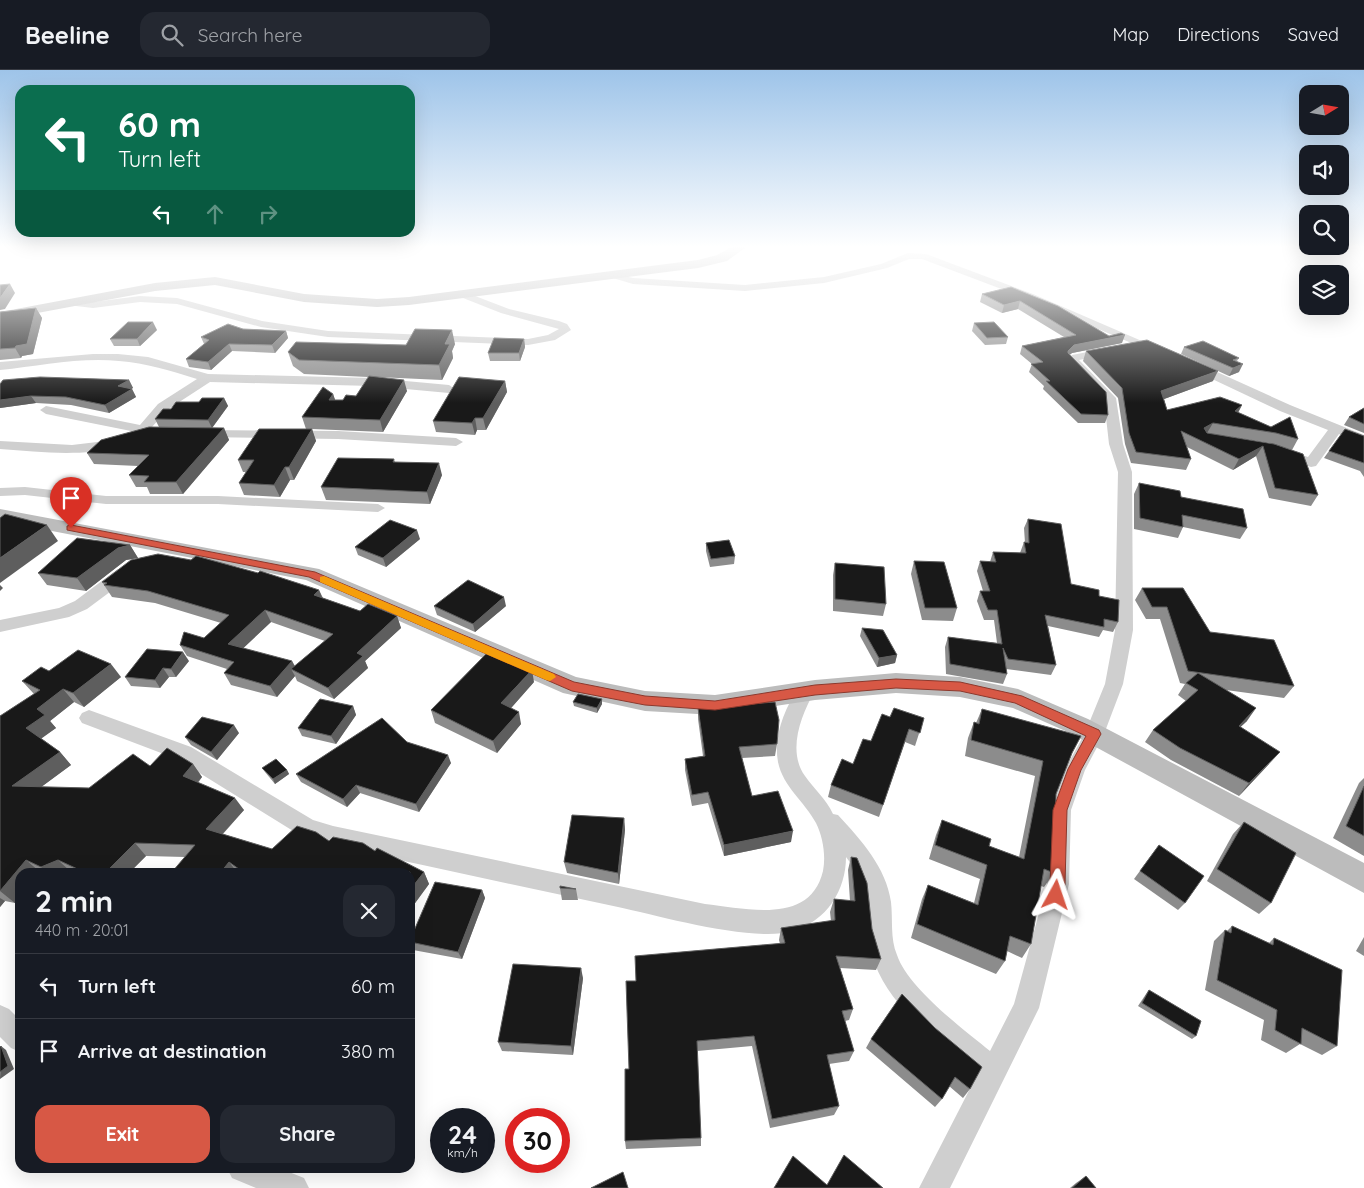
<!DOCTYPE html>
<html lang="en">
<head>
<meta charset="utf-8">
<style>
  body { margin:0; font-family:Quicksand,sans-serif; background:#242831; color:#f1f3f6; height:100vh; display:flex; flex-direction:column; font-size:19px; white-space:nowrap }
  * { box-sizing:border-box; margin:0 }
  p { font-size:16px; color:#9ea1a6 }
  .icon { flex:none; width:28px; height:28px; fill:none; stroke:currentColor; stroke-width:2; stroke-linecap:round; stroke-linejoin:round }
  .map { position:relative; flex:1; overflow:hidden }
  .panel { position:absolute; left:15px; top:798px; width:400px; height:305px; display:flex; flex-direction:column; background:#171b24; border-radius:15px; box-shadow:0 5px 20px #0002 }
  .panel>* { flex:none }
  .guide { position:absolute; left:15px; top:15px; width:400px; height:152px; border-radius:15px; box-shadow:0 5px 20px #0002; background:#0b6e4f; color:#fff; overflow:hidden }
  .needle { width:32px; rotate:79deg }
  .controls { position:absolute; left:1299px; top:15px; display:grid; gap:10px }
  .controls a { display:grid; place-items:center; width:50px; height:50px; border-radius:10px; background:#171b24; box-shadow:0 5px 20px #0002; font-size:25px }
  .speed { position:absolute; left:430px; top:1038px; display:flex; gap:10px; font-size:25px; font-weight:700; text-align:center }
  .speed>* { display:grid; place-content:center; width:65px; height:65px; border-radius:50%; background:#171b24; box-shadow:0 5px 20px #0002; line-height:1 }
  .speed small { font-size:12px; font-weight:400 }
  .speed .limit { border:8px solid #d22; background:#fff; color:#111 }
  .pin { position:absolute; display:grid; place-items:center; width:42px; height:42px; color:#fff; margin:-51px -21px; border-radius:50% 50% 50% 0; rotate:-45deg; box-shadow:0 0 5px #0007 }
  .pin .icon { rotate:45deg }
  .me { position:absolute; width:55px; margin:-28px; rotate:5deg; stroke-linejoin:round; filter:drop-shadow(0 0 4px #0008) }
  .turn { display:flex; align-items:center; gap:18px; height:105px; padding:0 20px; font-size:22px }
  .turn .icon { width:65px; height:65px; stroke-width:2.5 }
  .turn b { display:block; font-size:35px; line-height:42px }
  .lanes { display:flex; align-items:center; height:48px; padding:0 20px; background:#0003; justify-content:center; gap:25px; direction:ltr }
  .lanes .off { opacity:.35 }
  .round { display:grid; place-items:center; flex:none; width:52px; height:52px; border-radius:15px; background:#242831 }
  .headline { display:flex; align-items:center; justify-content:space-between; height:85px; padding:0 20px }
  h1 { font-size:30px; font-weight:700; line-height:38px }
  .primary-button { display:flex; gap:10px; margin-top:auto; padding:10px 20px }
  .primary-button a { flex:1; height:58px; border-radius:15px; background:#d75845; color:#fff; font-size:20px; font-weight:700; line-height:58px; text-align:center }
  .primary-button a+a { background:#242831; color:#f1f3f6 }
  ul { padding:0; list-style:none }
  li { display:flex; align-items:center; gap:15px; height:65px; padding:0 20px; border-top:1px solid #363941 }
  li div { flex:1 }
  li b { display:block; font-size:19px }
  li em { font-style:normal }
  header { display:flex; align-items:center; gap:30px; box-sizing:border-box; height:70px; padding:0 25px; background:#171b24; border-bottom:1px solid #363941 }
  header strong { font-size:24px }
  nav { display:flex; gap:28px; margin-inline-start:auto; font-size:18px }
  .search { width:350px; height:45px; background:#242831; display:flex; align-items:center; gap:12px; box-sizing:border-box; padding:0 18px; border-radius:15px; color:#9ea1a6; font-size:19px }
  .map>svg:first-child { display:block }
</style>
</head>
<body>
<header>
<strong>Beeline</strong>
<div class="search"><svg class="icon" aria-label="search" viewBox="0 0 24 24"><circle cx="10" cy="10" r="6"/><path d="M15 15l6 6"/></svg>Search here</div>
<nav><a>Map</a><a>Directions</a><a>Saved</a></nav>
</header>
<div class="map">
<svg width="1364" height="1118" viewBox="0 0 1364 1118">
  <rect width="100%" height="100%" fill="#fff"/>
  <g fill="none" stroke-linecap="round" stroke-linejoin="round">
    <g fill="#cfcfcf" fill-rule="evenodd">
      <path d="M908,183L926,184L1033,224L1165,281L1159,284L1155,283L1025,228L922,189H909L887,198L824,213L745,221L633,214L603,205L608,202L633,208L745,215L824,207L881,194Z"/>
      <path d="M462,221L509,239L559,251L567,254L571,260L555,270L528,275L328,267L261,257L177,234L140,232L93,238L76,236L71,233L76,230L93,232L140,226L177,228L262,251L328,261L528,269L548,265L559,259L501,243L458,226L457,224Z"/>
      <path d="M1108,278L1114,281L1112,283L1079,290L1116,328L1123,374L1132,402L1133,560L1123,614L1104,664L1085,700L1071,740L1069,814L1039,938L950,1118H919L977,1005C939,972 886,936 872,885C861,844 877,827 846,787C846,820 827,851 793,861C754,873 660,846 618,837C523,817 428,796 333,776L298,764L177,689L82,653L79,648L82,643L89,640L191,677L313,750L333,756L705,834C745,838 810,856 823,801C826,786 823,767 816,753C805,732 783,717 778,692C773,665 785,640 798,617L805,615L812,617L814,622C801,646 787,681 805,706C814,719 826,729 833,744L838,745C861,770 886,797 891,832C893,849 890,869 897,885C908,918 963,959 990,981L1014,934L1047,814L1049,740L1065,699L1085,663L1105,614L1115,560L1118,402L1109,374L1104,329L1066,290L1072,285Z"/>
      <path d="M93,284H118L148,287L208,304L373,308L449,315L455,319L449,323L373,316L210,312L167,340L152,357L166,360L168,363L166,366L161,367L46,344L40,340L46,336L140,355L158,334L197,309C171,301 146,293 119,291C80,287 39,296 0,300V292Z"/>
      <path d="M1195,292L1290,335L1364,365V374L1339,364L1316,396L1311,397L1278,386L1276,383L1283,379L1308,387L1328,360L1280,341L1191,299L1189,296Z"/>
      <path d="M204,360L338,361L456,368L463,372L456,376L338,369L199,367L197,364L199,361Z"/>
      <path d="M114,370L121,374L119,377C80,387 40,382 0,379V371L72,375Z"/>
      <path d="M25,417L106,426H218L378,434L385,438L378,442L218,434H106L25,425L0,426V418Z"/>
      <path d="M124,498L130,499L132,503L130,507L87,539L69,547L0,562V550L59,538L75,531L118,499Z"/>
      <path d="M0,935L9,939L20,950V982L11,978L0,967Z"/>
      <path d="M227,1098H279L304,1108L309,1118H256L232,1108Z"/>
    </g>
    <g fill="#bcbcbc" fill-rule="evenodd">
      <path d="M732,177H746L727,191L698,198L409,235L377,237L304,232L215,215L155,221L0,250V242L155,213L215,207L304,224L377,229L409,227L698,190L717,185Z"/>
      <path d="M0,439L319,499L576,607L645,621L715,625L815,610L896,603L960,607L1018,619L1088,649L1364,793V823L1070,663L1013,638L960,627L896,623L815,630L715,645L645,641L563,623L306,510L0,451Z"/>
    </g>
  </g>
  <g fill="#8c8c8c" fill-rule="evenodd">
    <path d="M1011,217L1122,273L1072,283L1069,285L1108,345L1105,353H1078L1043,319L1044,316L1029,302L1032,294L1020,284L1022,276L1064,267L1018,239L1002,243L980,232L982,224Z"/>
    <path d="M36,238L42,248L33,284L22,286L21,288L0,290V242Z"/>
    <path d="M974,253L1008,267L1006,274L985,275L972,261Z"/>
    <path d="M243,259L286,261L288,268L275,283L232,281L211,300L189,297L186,289L204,274L201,267Z"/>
    <path d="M157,260L140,276H114L110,269Z"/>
    <path d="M524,269L525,277L520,291H490L488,283Z"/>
    <path d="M455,274L452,281L453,288L442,310L377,307L407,321L383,362L312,359L316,371L294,410H290L280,427L244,425L239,413L246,402H243L238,390L306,359L302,347L333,324L335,330H343L356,326L368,307L304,304L293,296L288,282L406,275Z"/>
    <path d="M1184,277L1239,288L1237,291L1239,302L1229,306L1181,284Z"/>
    <path d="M1086,281L1213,311L1164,329L1167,340L1242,335L1238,343L1298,369L1292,380L1270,373L1207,363L1274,374L1318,425L1311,436L1269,428L1256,386L1233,400L1187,377L1191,389L1186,400L1131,393L1125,374L1118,328L1083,291Z"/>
    <path d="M129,310L133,318L131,319H132L136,327L109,343L71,335L36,333L0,338V314Z"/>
    <path d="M505,311L507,322L486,360H477L475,365L436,362L433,351Z"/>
    <path d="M224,328L228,336L212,358L159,357L155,349L171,339L199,332Z"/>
    <path d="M1364,338V363L1344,355L1349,347Z"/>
    <path d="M224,358L229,370L183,424H150L147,417H136L129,405L138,396L94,394L87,383Z"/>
    <path d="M1364,366V407L1360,401L1324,388L1329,381Z"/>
    <path d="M394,389L395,392L442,405L430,434L326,430L321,417Z"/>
    <path d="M1139,413L1181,427L1247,458L1240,469L1183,457L1178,468L1134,459V424Z"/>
    <path d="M1028,449L1071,514L1099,526L1118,552L1113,562L1103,560L1099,567L1048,556L1056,595L1051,605L1006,599L1007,604L1003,614L946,604L945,577L948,567L997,573L994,550H984L977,531L980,521H983L977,501L980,491L990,492L993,482L1020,483L1024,472L1025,473L1024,458Z"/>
    <path d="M420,469L386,497L358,485L355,477Z"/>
    <path d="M706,473L735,486L734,494L710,497L706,481Z"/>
    <path d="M130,475L138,488L126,490L86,521L47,515L38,503Z"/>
    <path d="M914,491L957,538L953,551L922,550L911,504Z"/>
    <path d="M835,493L886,534L883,546L833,541V505Z"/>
    <path d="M102,512L319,520L323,528L360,541L397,546L401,558L365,591L368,598L334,629L297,611L295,606L277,627L231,615L224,603L227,599L187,586L180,575L204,568L221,553L155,533L112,527ZM271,552L325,571L295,596L292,591L243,578Z"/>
    <path d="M1142,518L1294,616L1284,628L1226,620L1247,651L1240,657L1269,694L1239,726L1171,690L1145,672L1153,660L1186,631L1178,625L1185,614L1180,613L1160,549H1146L1135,530Z"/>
    <path d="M434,536H506L475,562L437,545Z"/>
    <path d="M862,558L897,585L895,593L877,597L860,566Z"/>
    <path d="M189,591L176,607H169L160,618L131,616L125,607Z"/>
    <path d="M49,601L121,607L84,637L74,632L50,651L56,658L41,668L60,682L71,695L41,717L89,718L150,696L193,694L202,707L198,713L244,740L223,764L272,779L329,771L375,781L424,802L429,814L410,840V802H172L185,787L146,786L130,802H20L15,833L5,831L0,837V646L34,624L22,611Z"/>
    <path d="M534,612L511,638L521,654L497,683L435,653L431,640Z"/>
    <path d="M602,629V634L597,643L574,636L573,632Z"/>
    <path d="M353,636L356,645L336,674L302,666L298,658Z"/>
    <path d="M698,638L777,674L775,686L742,688L752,726L791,772L724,786L708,733L692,736L685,700V689L703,686L698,649Z"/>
    <path d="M982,639L1072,683L1056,724L1054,803L1044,817L1041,816L1031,874L1022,888L1007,881L1005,891L996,904L911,868L922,829L928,815L974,833L980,809L929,789L936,765L942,750L989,776L1019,787L1035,706L965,686L968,668L974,652L976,653Z"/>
    <path d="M890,647L924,648L915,676L905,672L879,747L828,727L831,715L853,694Z"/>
    <path d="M239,663L217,690L191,675L185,667Z"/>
    <path d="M407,672L451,693L419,742L360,723L347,737L301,712L296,704Z"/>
    <path d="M262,698L287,700L289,704L275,714L265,702Z"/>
    <path d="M1364,708V786L1333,768L1359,713Z"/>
    <path d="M624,748L625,760L619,814L567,803L564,792Z"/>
    <path d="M1244,752L1271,833L1259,844L1207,811L1233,764Z"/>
    <path d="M1159,775L1185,833L1178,840L1134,809Z"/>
    <path d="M851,787L881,889L876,900L840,898L853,939L849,950L845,951L854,981L849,991L829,994L839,1036L834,1045L770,1058L752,976L697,981L701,1068V1076L626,1079L625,1071L629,999L636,911L780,874L779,870L781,858L831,851L830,842L834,829L850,831L848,800Z"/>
    <path d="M560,818L576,819L578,830H562Z"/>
    <path d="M482,820L485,828L462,889L413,880L410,874V870Z"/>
    <path d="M1232,856L1269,873L1274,868L1337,976L1322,985L1300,974L1286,983L1261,970L1264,950L1205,920L1214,871L1225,860L1227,861Z"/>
    <path d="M1364,867V886L1356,881Z"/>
    <path d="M583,908L573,985L502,981L498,972Z"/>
    <path d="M1149,920L1196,966L1192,969L1138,936L1146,924Z"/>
    <path d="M902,924L970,1019L963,1028L949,1016L942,1029L935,1037L866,978L871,969Z"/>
    <path d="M1086,1106L1096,1118H1070L1076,1113Z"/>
  </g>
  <g fill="#5e5e5e">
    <path d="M10,214L15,223L5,239L0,240V228Z"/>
    <path d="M1020,231L1018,239L1002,243L1004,235Z"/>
    <path d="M36,238L42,248L33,284L22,286L21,288L15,278Z"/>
    <path d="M153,252L157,260L140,276L137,269Z"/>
    <path d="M452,260L455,274L452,281L453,288L442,310L439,295L445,274Z"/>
    <path d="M286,261L288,268L275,283L272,275Z"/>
    <path d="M1125,265L1122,273L1072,283L1065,289L1068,281L1074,275Z"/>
    <path d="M524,269L525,277L520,291L519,283Z"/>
    <path d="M229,274L232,281L211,300L208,292Z"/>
    <path d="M1243,294L1239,302L1229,306L1233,298Z"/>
    <path d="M1218,301L1213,311L1156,332L1161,321Z"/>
    <path d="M129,310L133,318L122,324L118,316Z"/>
    <path d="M404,310L407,321L383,362L380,350Z"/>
    <path d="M505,311L507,322L486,360L483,348Z"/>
    <path d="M132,319L136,327L109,343L105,335Z"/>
    <path d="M333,324L337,335L329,330Z"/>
    <path d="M31,326L36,333L0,338V330Z"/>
    <path d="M224,328L228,336L212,358L208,350Z"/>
    <path d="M1242,335L1236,346L1235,341Z"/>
    <path d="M475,348L477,360L475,365L472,353Z"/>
    <path d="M1213,353L1207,363L1204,358Z"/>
    <path d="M224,358L229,370L183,424L176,412Z"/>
    <path d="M312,359L316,371L294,410L289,397Z"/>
    <path d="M1263,376L1256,386L1233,400L1239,389Z"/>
    <path d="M439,393L442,405L430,434L427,422Z"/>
    <path d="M285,397L290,410L280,427L274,415Z"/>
    <path d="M47,455L58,471L0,513V488Z"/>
    <path d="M417,460L420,469L386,497L383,488Z"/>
    <path d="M130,475L138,488L126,490L86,521L77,508L118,478Z"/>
    <path d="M0,515L3,518L0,521Z"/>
    <path d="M319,520L324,532L314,525Z"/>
    <path d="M504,527L506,536L475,562L473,554Z"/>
    <path d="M265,540L271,552L235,586L228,574Z"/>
    <path d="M397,546L401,558L365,591L368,598L334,629L328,618L357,583Z"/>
    <path d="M183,582L189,591L176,607L171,599Z"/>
    <path d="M897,585L895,593L877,597L879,588Z"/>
    <path d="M292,591L298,603L291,599L295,606L277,627L270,616Z"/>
    <path d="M111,594L121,607L84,637L73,623Z"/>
    <path d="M163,598L169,607L160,618L155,610Z"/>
    <path d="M532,600L534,612L504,646L501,633Z"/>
    <path d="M63,619L74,632L50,651L56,658L38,671L26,658L37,639Z"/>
    <path d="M602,629V634L597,643V638Z"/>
    <path d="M353,636L356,645L336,674L331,666Z"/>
    <path d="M1256,638L1247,651L1229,668L1239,656Z"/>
    <path d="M519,642L521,654L497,683L493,671Z"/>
    <path d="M234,655L239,663L217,690L211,682Z"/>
    <path d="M60,682L71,695L25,729L12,716Z"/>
    <path d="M1280,682L1269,694L1239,726L1249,713Z"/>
    <path d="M448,685L451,693L419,742L416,734Z"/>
    <path d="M193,694L202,707L192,719L183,706Z"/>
    <path d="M287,700L289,704L275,714L273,709Z"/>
    <path d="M356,715L360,723L347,737L343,729Z"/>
    <path d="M235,728L244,740L216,771L206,759Z"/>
    <path d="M624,748L625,760L619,814L618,803Z"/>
    <path d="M793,761L791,772L724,786V775Z"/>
    <path d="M135,773L146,786L130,802H106Z"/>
    <path d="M26,790L40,802H20V827L15,833L0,821Z"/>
    <path d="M58,790L71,802H47L41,797Z"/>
    <path d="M229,792L237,802H221Z"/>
    <path d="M424,802L429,814L410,840V820Z"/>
    <path d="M482,820L485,828L462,889L458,882Z"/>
    <path d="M0,828L5,831L0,837Z"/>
    <path d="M581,898L583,908L573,985L571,976Z"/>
    <path d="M1,976L6,980L14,999L0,1009Z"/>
  </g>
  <g fill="#191919" stroke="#5e5e5e">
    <path d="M10,214L0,228V215Z"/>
    <path d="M1011,217L1058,236L1109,266L1121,263L1125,265L1074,275L1068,281V283L1106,322L1108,345L1081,344L1046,311H1050L1031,294L1043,292L1022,276L1076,265L1020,231L1004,235L982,224Z"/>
    <path d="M36,238L27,274L16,276L15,278L0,279V242Z"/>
    <path d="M128,252H153L137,269H110Z"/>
    <path d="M994,252L1008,267L987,268L974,253Z"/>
    <path d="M228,254L243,259L286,261L272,275L229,274L208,292L186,289L209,270L201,267Z"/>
    <path d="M415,259L452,260L445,274H450L439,295L299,290L288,282L296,272L406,275Z"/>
    <path d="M494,268L524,269L519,283H488Z"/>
    <path d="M1147,270L1218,301L1161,321L1167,340L1220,327L1242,335L1235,341L1271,357L1290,347L1298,369L1276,363L1213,353L1204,358L1207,363L1274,374L1303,384L1318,425L1275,418L1263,376L1239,389L1181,361L1191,389L1136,382L1129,363L1122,318L1086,281Z"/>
    <path d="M1203,271L1239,288L1233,290L1243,294L1233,298L1184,277Z"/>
    <path d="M369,306L404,310L380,350L302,347L323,317L333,324L329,330H343L346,325L356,326Z"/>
    <path d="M40,307L129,310L118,316L132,319L105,335L66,327L31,326L0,330V314L3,310Z"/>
    <path d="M459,307L505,311L483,348H475L472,353L433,351Z"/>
    <path d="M202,328H224L208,350L155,349L163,339H171L176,332H199Z"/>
    <path d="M1364,338V354L1349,347Z"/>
    <path d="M149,357L224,358L176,412H144L149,406L129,405L149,385L87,383L101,370Z"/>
    <path d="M259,359H312L289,397H285L274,415L239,413L254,390H238Z"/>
    <path d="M1345,359L1364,366V393L1329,381Z"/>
    <path d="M338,388L394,389L393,392L439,393L427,422L321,417Z"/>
    <path d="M1139,413L1180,421L1181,427L1243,439L1247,458L1182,445L1183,457L1140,448Z"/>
    <path d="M5,444L47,455L0,488V448Z"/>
    <path d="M1028,449L1061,454L1071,514L1099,520V526L1119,530L1118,552L1104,549V557L1045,545L1056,595L1008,589L1003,578L1007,604L950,594L948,567L1002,574L997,540H988L980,521H990L980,491L996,492L993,482L1026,483L1024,472L1029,473Z"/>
    <path d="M390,450L417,460L383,488L355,477Z"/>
    <path d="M77,468L130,475L118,478L77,508L38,503Z"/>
    <path d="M729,470L735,486L711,489L706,473Z"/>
    <path d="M158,484L191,490L196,486L258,503L260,501L319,520L314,525L360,541L368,534L397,546L357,583L363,586L328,618L291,599L333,564L265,540L228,574L292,591L270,616L224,603L234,592L180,575L184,562L204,568L229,545L148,521L104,515L107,513L102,512L131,490Z"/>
    <path d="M914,491L944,492L957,538H925Z"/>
    <path d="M835,493L884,497L886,534L835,529Z"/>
    <path d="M468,510L504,527L473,554L434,536Z"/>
    <path d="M1142,518H1183L1210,562L1274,570L1294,616L1188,601L1167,537H1152Z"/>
    <path d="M862,558L883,560L897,585L879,588Z"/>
    <path d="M147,579L183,582L171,599L163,598L155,610L125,607Z"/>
    <path d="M78,580L111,594L73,623L63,619L37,639L45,645L26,658L60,682L12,716L89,718L133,684L150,696L167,678L193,694L183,706L235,728L206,759L272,779L297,756L316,762L329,771L333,767L363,773L375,781L377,778L424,802L410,820V802H243L229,792L221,802H172L195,775L135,773L106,802H84L58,790L41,797L26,790L0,821V646L40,620L22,611L41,597L49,601Z"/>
    <path d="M489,581L532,600L501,633L519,642L493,671L431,640Z"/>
    <path d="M1198,603L1256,638L1239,656L1280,682L1249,713L1180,678L1153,660L1198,620L1186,613Z"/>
    <path d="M578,624L602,629L597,638L573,632Z"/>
    <path d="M320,629L353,636L331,666L298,658Z"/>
    <path d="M775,632L779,650L777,674L739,677L752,726L778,721L793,761L724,775L708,722L692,725L685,689L705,686L698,638Z"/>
    <path d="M894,638L924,648L920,663L909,659L883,735L831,715L842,689L853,694L863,669L871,671L882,644L890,647Z"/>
    <path d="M982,639L1081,666L1072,683L1056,724L1054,800V803L1044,799L1031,874L1010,866L1005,891L917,854L928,815L978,835L987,795L935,775L942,750L991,769L989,776L1024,789L1043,691L971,670L974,652L979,654Z"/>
    <path d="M202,647L234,655L211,682L185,667Z"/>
    <path d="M382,648L407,672L448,685L416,734L356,715L343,729L296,704Z"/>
    <path d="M276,689L287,700L273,709L262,698Z"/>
    <path d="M1364,716V766L1346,756Z"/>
    <path d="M572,745L624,748L618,803L564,792Z"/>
    <path d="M1244,752L1296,783L1271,833L1217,799Z"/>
    <path d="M1159,775L1204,806L1185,833L1140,801Z"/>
    <path d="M851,787L857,788L867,813L872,859L881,889L836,886L853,939L842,941L854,981L827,985L839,1036L772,1049L754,966L697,971L701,1068L625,1071V999H629L626,911H636L635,886L785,873L781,858L835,850L834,829L855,831Z"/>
    <path d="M435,812L482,820L458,882L410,872V870Z"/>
    <path d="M560,816L576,819L560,818Z"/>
    <path d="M1232,856L1273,875L1274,868L1342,900L1337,976L1302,958L1301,974L1275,960L1277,940L1217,910L1225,860L1231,863Z"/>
    <path d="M513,894L581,898L571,976L498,972Z"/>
    <path d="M1149,920L1201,951L1196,966L1142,933Z"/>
    <path d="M902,924L935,958L982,997L970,1019L955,1007L942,1029L871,969Z"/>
    <path d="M1,976L8,996L0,1002V977Z"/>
    <path d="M844,1085L883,1118H774L793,1086L827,1115Z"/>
    <path d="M623,1102L628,1118H591Z"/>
    <path d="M1086,1106L1096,1118H1072Z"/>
  </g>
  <linearGradient id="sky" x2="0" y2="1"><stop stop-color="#9ec4e9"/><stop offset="0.53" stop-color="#fff"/><stop offset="1" stop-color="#fff" stop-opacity="0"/></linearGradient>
  <rect width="1364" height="333" fill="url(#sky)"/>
  <path fill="#d75845" stroke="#8c392d" d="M71,455L315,502L574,612L645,626L715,631L815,615L896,609L960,612L1022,626L1099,660L1101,664L1081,700L1067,740L1065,814L1061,830L1056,832L1050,830L1048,825L1050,814L1053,740L1068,699L1086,666L1015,633L960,621L896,618L815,625L715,640L645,635L572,621L309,507L67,460V456Z"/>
  <path fill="#f59e0b" d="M324,506L554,604L556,607L550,611L546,610L320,512V507Z"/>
</svg>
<div class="controls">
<a><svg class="needle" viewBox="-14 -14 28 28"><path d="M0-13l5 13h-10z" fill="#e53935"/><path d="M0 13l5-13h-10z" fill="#9ea1a6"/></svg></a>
<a><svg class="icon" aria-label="sound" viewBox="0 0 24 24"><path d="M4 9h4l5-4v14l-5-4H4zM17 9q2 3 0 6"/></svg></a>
<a><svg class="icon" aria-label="search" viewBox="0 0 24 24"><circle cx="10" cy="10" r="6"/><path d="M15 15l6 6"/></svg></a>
<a><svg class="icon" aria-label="layers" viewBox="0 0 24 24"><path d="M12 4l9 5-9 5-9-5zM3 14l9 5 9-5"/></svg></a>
</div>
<div class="speed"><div>24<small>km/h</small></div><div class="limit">30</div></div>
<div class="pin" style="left:71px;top:458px;background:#d93025"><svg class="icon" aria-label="arrive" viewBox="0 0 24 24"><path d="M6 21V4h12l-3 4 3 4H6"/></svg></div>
<svg class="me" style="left:1056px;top:825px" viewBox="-20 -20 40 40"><path d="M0-17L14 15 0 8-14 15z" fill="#d75845" stroke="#fff" stroke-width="4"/></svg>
<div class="guide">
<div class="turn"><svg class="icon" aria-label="left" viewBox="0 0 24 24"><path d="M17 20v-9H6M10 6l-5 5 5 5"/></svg><div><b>60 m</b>Turn left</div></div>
<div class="lanes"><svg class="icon" aria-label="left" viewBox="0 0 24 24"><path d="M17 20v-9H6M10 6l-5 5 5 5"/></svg><svg class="icon off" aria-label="ahead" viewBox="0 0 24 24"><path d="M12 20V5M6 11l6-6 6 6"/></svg><svg class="icon off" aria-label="right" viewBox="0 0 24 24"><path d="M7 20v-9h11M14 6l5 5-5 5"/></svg></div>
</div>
<section class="panel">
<div class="headline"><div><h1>2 min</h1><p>440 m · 20:01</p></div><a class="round"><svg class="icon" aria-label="close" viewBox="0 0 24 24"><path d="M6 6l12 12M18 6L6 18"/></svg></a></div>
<ul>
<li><svg class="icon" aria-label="left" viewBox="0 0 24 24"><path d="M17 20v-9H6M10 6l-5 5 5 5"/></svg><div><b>Turn left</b></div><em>60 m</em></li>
<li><svg class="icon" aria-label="arrive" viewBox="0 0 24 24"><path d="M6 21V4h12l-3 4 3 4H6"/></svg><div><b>Arrive at destination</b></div><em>380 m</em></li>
</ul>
<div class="primary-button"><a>Exit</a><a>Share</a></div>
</section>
</div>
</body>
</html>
